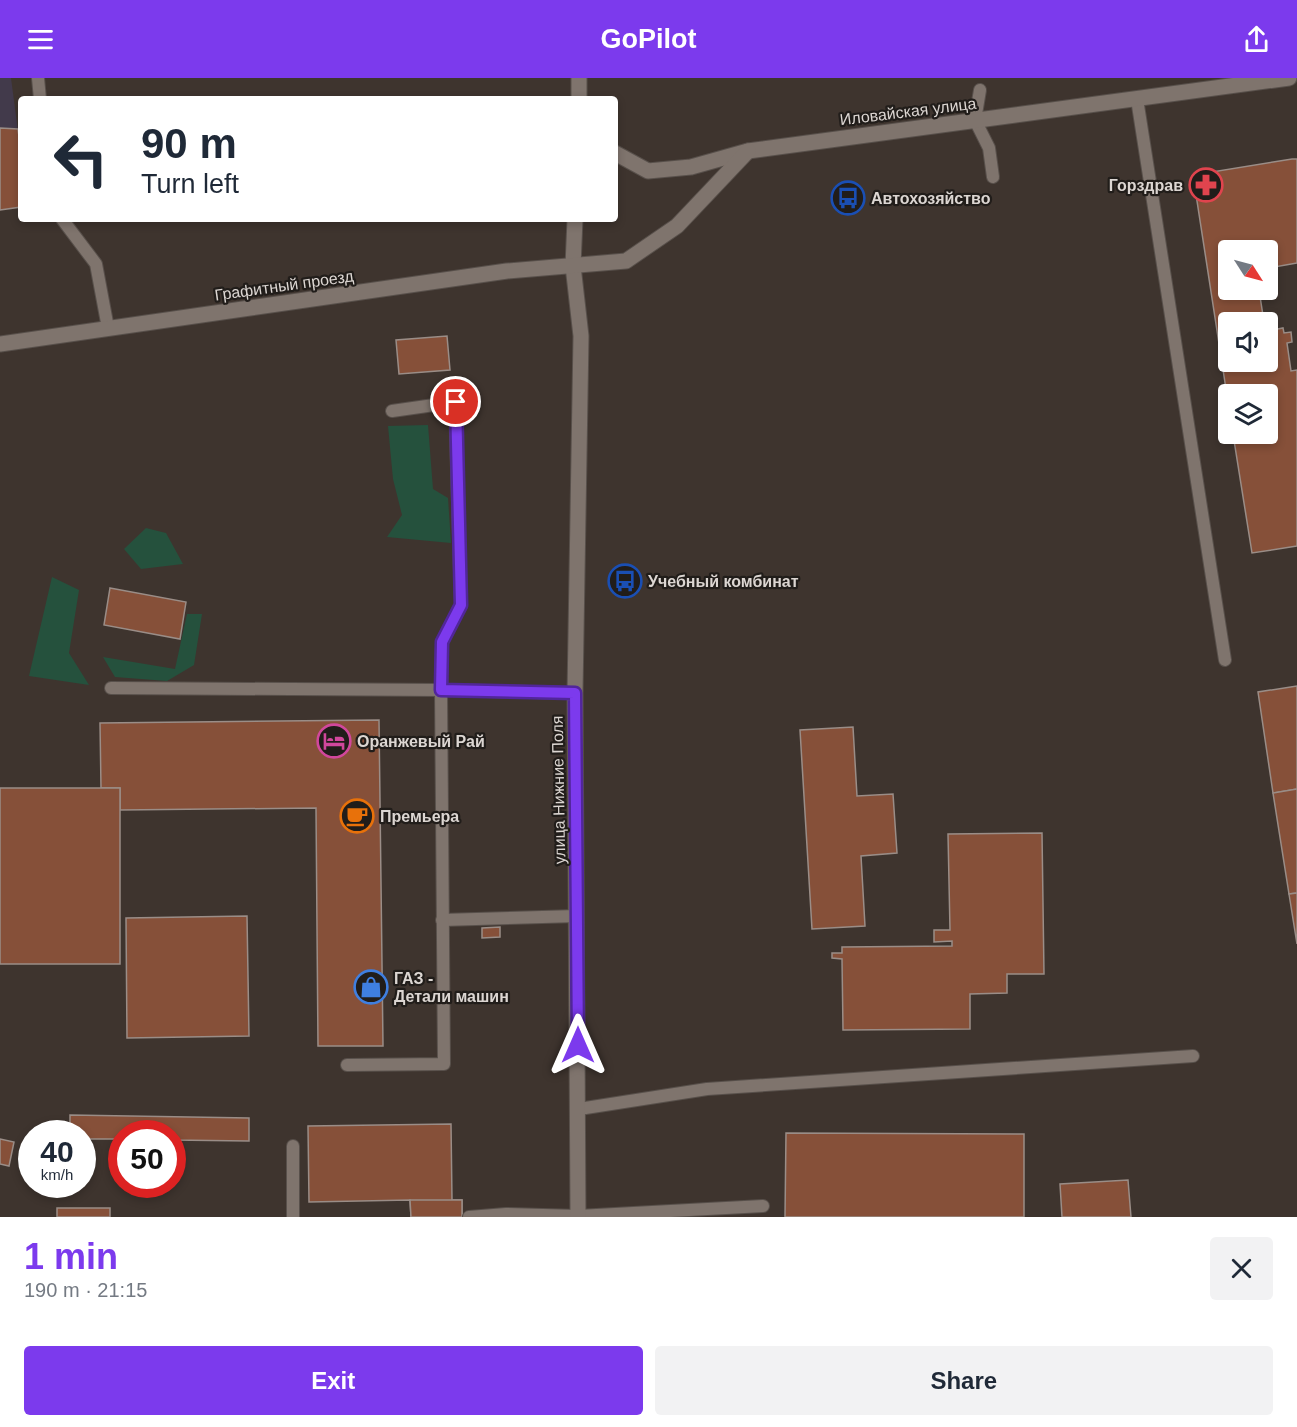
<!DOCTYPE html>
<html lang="en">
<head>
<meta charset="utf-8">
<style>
  body { margin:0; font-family:Helvetica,sans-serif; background:#f2f2f3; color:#1f2937; height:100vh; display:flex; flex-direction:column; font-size:22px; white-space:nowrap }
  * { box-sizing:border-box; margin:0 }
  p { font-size:20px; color:#747a83 }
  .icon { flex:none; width:33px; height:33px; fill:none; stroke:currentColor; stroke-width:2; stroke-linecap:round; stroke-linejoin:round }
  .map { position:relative; height:1139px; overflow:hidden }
  .sheet { display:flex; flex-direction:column; background:#fff; flex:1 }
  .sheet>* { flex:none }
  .top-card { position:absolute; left:18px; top:18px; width:600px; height:126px; border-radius:6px; box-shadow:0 3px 9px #0003; background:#fff; color:#1f2937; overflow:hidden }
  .needle { width:39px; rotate:126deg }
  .fabs { position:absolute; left:1218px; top:162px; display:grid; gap:12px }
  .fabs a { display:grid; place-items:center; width:60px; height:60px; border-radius:6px; background:#fff; box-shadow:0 3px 9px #0003; font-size:30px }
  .speed { position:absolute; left:18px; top:1042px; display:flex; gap:12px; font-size:30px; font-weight:700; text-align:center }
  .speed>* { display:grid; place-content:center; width:78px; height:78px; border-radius:50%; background:#fff; box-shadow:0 3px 9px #0003; line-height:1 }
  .speed small { font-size:15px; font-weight:400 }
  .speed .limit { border:9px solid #d22; background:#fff; color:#111 }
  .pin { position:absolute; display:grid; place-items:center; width:51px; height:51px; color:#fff; margin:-26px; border:3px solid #fff; border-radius:50%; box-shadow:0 2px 6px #0007 }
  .me { position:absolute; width:66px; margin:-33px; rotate:0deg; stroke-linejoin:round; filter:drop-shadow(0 0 4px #0008) }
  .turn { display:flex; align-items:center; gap:21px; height:126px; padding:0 24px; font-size:27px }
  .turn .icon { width:78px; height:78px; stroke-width:2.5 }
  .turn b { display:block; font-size:42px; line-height:51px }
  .round { display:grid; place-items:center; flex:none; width:63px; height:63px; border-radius:6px; background:#f2f2f3 }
  .head { display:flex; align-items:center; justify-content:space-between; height:102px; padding:0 24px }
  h1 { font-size:36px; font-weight:700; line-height:45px; color:#7c3aed }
  .button { display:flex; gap:12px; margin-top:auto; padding:12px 24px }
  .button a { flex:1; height:69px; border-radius:6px; background:#7c3aed; color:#fff; font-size:24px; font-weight:700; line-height:69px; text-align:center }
  .button a+a { background:#f2f2f3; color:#1f2937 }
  header { display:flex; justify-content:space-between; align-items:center; height:78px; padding:0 24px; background:#7c3aed; color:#fff; font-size:27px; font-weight:700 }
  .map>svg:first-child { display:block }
</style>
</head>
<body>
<header><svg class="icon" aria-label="menu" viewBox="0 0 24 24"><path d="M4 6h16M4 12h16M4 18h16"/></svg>GoPilot<svg class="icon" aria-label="share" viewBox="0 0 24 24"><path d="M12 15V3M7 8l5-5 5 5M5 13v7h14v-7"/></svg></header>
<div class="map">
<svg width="1297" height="1139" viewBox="0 0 1297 1139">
  <rect width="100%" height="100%" fill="#3e342e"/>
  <path fill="#423a4b" d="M0,0H11L21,76V129L0,132Z"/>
  <g fill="#25513d">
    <path d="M428,347L433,411L448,420L451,465L387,459L402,437L393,401L388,348Z"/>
    <path d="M146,450L166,455L183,486L141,491L124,471Z"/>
    <path d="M52,499L79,512L69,575L89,607L29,598Z"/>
    <path d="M187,536H202L194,587L167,603L115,599L103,579L175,591Z"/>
  </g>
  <g fill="#865039" stroke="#9a8d87" stroke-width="1.5">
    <path d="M0,50L18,51L21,75V129L0,132Z"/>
    <path d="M1292,81H1297V185L1268,190V172H1228V212H1259L1264,244H1228V284H1268V253L1283,250L1284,255L1291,254L1292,264L1287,265L1291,293L1297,292V468L1252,475L1233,356H1268V316H1228V324L1193,97Z"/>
    <path d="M447,258L450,292L399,296L396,262Z"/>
    <path d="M110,510L186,524L180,561L104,547Z"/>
    <path d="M1297,608V711L1273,715L1258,614Z"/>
    <path d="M379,642L383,968H318L316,730L120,732V710H101L100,645Z"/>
    <path d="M853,649L857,718L893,716L897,775L861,778L865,848L812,851L800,652Z"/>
    <rect x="0" y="710" width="120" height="176"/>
    <path d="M1297,711V815L1289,816L1273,715Z"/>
    <path d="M1042,755L1044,896H1007V915L970,916V951L843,952L842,881L832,880V875H842V869L952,868V863L934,864V852H950L948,756Z"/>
    <path d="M1297,815V866L1289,816Z"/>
    <path d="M247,838L249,958L127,960L126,840Z"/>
    <path d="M500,849V859L482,860V850Z"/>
    <path d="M70,1037L249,1040V1063L172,1062V1056H122V1061H82V1056H70Z"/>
    <path d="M451,1046L452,1122H462V1139H411L410,1122L309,1124L308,1048Z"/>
    <path d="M786,1055L1024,1056V1139H785Z"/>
    <path d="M0,1061L14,1064L9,1088L0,1086Z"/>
    <path d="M1128,1102L1131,1139H1062L1060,1106Z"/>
    <path d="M410,1122H462V1139H411Z"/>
    <rect x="57" y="1130" width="53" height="9"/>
  </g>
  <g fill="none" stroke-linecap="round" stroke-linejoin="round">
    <g stroke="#58504b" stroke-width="14">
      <g id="lane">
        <path d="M38,0L40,21"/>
        <path d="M980,12L975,42L989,70L993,99"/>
        <path d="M1137,21L1225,582"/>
        <path d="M62,141L96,186L108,250"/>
        <path d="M111,610L441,612L442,564L461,527L455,324L392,333"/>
        <path d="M442,842L577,838"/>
        <path d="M347,987L444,986L441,612L575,615"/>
        <path d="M579,1031L707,1011L1193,978"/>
        <path d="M293,1139V1068"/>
        <path d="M469,1139L506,1136L578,1138L763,1128"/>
      </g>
    </g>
    <g stroke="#58504b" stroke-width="17">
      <g id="secondary">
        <path d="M579,21V0"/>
        <path d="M615,75L648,93L691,89L748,73L1289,0"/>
        <path d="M575,141L573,188L581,258L575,615L578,1139"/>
        <path d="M0,266L507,193L626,183L677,148L748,73"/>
      </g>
    </g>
    <use href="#lane" stroke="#7f746d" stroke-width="12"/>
    <use href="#secondary" stroke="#7f746d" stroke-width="15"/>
  </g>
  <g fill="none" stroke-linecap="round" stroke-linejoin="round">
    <g stroke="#51269a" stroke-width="15">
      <path id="route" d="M456,324L461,527L442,564L441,612L575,615L578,967"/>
    </g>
    <use href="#route" stroke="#7c3aed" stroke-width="10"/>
  </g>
  <defs>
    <g id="pharmacy-ring" transform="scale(1.725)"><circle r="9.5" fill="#211d1a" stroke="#e0444e" stroke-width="1.5"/><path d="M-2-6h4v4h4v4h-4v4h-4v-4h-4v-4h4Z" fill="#e0444e"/></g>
    <g id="bus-ring" transform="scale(1.725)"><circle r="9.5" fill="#211d1a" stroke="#1a4fb4" stroke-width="1.5"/><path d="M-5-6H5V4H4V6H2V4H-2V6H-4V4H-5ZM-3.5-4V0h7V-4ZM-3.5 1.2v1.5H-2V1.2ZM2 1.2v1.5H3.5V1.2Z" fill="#1a4fb4"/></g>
    <g id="hotel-ring" transform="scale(1.725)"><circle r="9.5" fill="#211d1a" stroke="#d1479c" stroke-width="1.5"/><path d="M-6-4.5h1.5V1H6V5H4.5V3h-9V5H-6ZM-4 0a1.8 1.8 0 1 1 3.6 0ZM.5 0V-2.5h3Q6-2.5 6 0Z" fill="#d1479c"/></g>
    <g id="cafe-ring" transform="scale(1.725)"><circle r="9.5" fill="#211d1a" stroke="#e8710a" stroke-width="1.5"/><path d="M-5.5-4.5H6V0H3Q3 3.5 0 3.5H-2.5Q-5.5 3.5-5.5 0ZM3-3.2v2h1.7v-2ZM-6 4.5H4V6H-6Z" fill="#e8710a"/></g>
    <g id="shop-ring" transform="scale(1.725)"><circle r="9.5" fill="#211d1a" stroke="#3f7fe0" stroke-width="1.5"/><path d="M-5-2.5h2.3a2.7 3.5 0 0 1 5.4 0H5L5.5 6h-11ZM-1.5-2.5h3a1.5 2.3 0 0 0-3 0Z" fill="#3f7fe0"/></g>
  </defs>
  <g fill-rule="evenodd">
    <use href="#pharmacy-ring" x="1206" y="107"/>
    <use href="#bus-ring" x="848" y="120"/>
    <use href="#bus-ring" x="625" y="503"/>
    <use href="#hotel-ring" x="334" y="663"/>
    <use href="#cafe-ring" x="357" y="738"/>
    <use href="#shop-ring" x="371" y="909"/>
  </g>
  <g text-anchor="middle" stroke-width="4.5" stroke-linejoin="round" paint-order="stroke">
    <g font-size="16" fill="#dcd6d2" stroke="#211d1a">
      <text transform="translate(908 33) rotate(-7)" y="6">Иловайская улица</text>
      <text transform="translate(284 207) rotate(-8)" y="6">Графитный проезд</text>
      <text transform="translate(558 712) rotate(-91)" y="6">улица Нижние Поля</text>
    </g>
    <g font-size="16" font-weight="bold" fill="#dcd6d2" stroke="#211d1a" text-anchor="start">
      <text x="1183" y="113" text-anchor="end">Горздрав</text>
      <text x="871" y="126">Автохозяйство</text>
      <text x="648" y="509">Учебный комбинат</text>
      <text x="357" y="669">Оранжевый Рай</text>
      <text x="380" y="744">Премьера</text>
      <text x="394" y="906">ГАЗ -<tspan x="394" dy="18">Детали машин</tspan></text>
    </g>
  </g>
</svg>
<div class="fabs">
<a><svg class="needle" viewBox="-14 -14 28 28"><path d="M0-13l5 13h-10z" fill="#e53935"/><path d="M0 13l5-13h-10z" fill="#747a83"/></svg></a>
<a><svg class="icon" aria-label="sound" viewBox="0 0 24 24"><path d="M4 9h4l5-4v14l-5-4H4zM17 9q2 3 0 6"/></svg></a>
<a><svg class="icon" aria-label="layers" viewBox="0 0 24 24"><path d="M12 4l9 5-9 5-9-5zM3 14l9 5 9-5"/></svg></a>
</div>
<div class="speed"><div>40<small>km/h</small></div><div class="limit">50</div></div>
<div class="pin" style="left:456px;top:324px;background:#d93025"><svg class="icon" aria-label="arrive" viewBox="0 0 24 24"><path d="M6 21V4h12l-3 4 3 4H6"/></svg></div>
<svg class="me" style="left:578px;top:967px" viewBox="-20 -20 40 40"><path d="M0-17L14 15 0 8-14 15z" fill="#7c3aed" stroke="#fff" stroke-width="4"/></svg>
<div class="top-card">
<div class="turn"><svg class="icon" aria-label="left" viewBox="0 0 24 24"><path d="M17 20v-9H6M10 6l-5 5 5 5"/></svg><div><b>90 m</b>Turn left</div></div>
</div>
</div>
<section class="sheet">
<div class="head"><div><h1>1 min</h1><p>190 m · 21:15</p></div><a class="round"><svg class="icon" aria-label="close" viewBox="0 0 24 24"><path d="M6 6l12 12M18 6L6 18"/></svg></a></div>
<div class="button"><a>Exit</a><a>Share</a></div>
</section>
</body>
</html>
